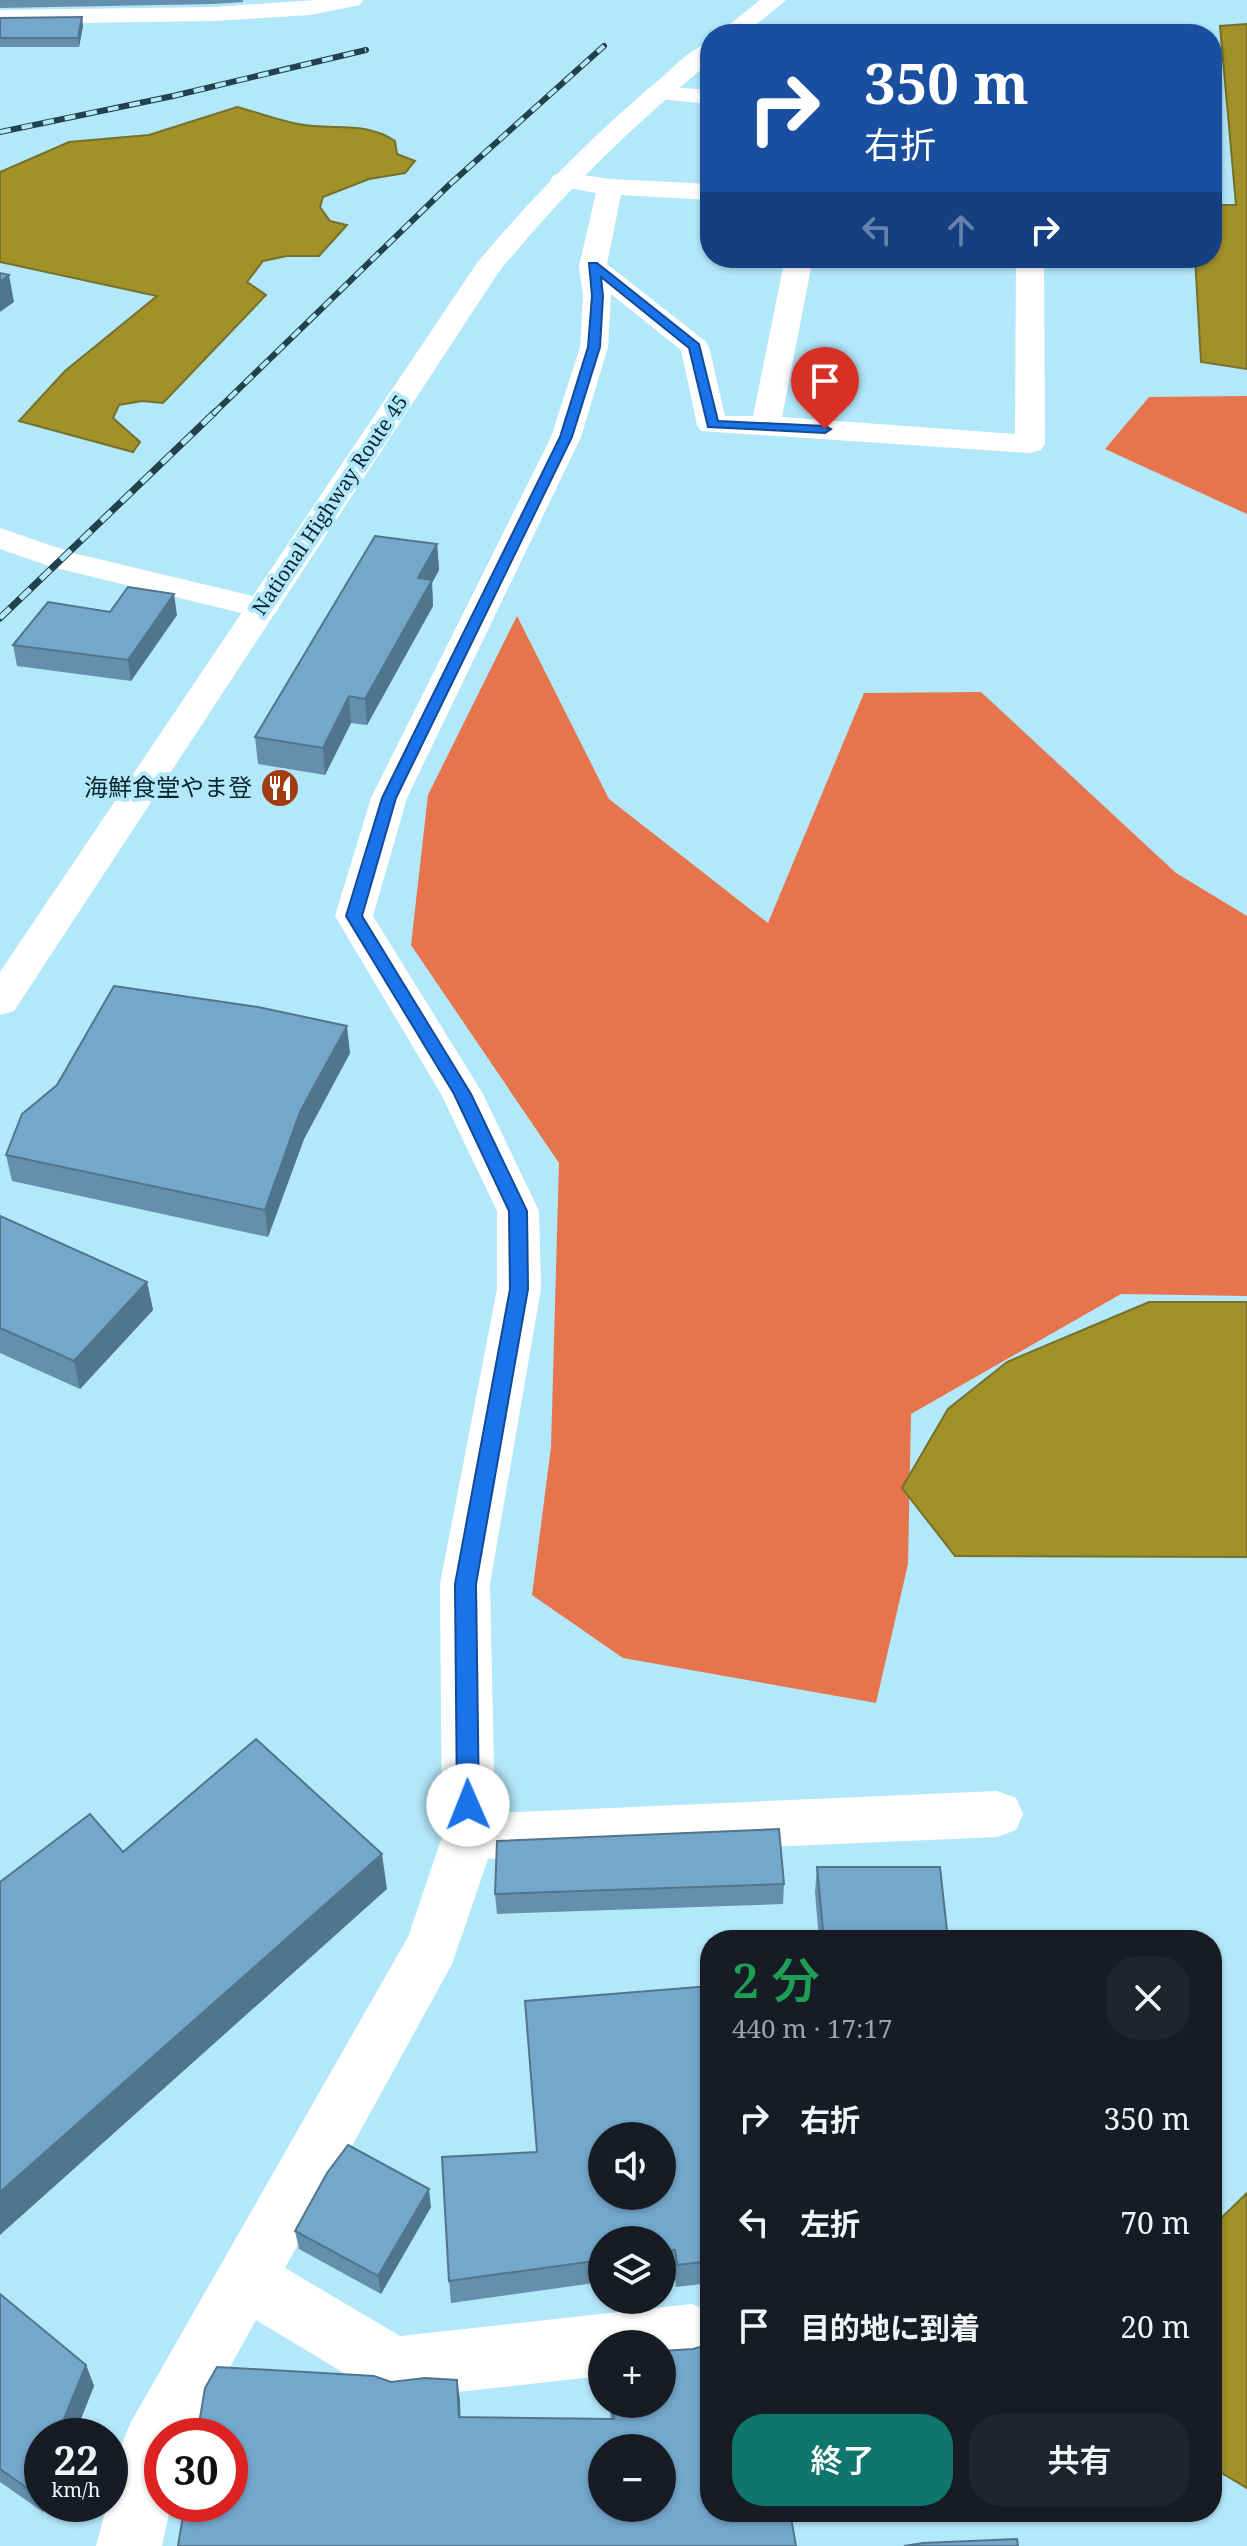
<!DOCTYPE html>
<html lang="ja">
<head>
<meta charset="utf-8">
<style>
  body { margin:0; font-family:"Noto Serif","Noto Sans JP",serif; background:#20242c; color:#f1f3f6; height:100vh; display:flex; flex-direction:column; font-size:30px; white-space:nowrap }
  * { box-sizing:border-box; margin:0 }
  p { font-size:26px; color:#9ea1a6 }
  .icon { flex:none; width:44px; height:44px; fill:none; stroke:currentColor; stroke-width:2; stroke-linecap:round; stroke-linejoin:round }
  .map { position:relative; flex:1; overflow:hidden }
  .drawer { position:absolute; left:700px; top:1930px; width:522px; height:592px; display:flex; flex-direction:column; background:#171b24; border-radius:32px; box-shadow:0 2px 6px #0004 }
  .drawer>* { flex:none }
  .banner { position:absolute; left:700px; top:24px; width:522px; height:244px; border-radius:32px; box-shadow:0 2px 6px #0004; background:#1a4fa0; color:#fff; overflow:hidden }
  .controls { position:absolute; left:588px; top:2122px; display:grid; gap:16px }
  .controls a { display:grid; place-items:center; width:88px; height:88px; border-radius:50%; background:#171b24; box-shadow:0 2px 6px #0004; font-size:40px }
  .speed { position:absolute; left:24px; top:2418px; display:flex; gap:16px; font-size:40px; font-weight:700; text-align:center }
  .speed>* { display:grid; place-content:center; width:104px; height:104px; border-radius:50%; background:#171b24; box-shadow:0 2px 6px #0004; line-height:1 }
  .speed small { font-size:20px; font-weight:400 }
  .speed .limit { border:12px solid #d22; background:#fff; color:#111 }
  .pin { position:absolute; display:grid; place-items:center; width:68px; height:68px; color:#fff; margin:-82px -34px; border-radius:50% 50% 50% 0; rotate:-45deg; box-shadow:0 0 8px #0007 }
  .pin .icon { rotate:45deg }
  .me { position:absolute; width:88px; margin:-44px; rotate:359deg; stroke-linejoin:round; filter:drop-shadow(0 0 6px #0008) }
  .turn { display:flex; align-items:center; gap:28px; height:168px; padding:0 32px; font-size:36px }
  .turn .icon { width:104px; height:104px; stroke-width:2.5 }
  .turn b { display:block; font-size:56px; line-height:68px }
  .lanes { display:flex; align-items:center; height:76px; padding:0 32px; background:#0003; justify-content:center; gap:40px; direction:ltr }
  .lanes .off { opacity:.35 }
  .round { display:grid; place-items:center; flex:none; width:84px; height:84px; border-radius:32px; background:#20242c }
  .headline { display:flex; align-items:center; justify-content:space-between; height:136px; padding:0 32px }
  h1 { font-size:48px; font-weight:600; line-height:60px; color:#1e9e55 }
  .action { display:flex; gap:16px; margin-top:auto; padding:16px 32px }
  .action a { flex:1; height:92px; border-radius:32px; background:#0f766e; color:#fff; font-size:32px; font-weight:600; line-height:92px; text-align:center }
  .action a+a { background:#20242c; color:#f1f3f6 }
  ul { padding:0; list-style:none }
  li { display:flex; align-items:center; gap:24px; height:104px; padding:0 32px }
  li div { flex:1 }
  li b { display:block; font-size:30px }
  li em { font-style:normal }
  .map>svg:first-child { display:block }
</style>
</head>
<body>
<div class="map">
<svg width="1247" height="2546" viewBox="0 0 1247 2546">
  <rect width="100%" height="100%" fill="#b3e8fa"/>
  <g fill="#e6744c">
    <path d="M1247,396V514L1105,449L1149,397Z"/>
    <path d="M517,616L609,799L768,923L864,693L981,692L1176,873L1247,916V1296L1121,1294L911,1414L908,1564L876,1703L623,1658L532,1595L551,1447L559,1163L411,945L428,795Z"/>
  </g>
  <g fill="#a29129" stroke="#74712a" stroke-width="2">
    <path d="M1247,24V369L1201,362L1195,258H1212V205H1236L1220,26Z"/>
    <path d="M237,107C257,112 277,120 298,124C332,131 363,120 395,141L397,154L415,161L405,173L369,179L323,197L320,207L330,221L347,225L319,256H287L263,261L247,282L266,295L163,403L142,401L119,405L113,418L140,442L133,452L19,421L65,371L157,296L0,262V172L69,142L149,135Z"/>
    <path d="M1149,1302H1247V1557L955,1556L902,1488L948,1409L1007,1362Z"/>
    <path d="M1247,2193V2488L1215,2469L1212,2463V2227Z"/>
  </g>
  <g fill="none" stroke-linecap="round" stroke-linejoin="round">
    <g fill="#fff" fill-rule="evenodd">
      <path d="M316,0H363L360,5L310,15L214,21L0,24V10L214,7Z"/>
      <path d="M657,86L710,90V104L648,98L645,93L648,88Z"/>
      <path d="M563,172L610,179L710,184V200L621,195L607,264L705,341L709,347L725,416H753L785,258H813L782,417L1015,434L1016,258H1044L1045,444L1041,450L1030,453L701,431L697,425L681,350L611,294L608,347L581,437L407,798L373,916L483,1094L539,1211L541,1289L490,1584L495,1813L997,1791L1016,1798L1023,1814L1016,1830L997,1837L488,1859L452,1964L285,2268L400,2336L692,2304L710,2312V2358L692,2366L662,2369V2344H602V2376L394,2399L372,2390L256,2320L192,2436H162V2504H171L162,2546H96L107,2504H110C110,2476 120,2447 131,2422L408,1937L442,1837L440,1584L497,1289V1211L441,1094L335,916L371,798L551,437L580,347L583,296L579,266L596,193L554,185L550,180L554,175Z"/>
      <path d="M0,528L73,553L274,601L279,608L274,615L262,618L52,567L0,549Z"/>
    </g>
    <g fill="#fff" fill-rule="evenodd">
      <path d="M760,0H786L745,34H718Z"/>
      <path d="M710,43V62C632,126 561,195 498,273L14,1011L0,1015V972L477,263C533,196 593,135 660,79C675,66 692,47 710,43Z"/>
    </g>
    <g stroke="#21424b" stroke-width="6">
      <g id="rail-far1">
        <path d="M0,132L173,96L366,50"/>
        <path d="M213,414L449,185L604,46"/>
      </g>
    </g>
    <g stroke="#21424b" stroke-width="7">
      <path id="rail" d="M0,618L215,412"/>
    </g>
    <use href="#rail-far1" stroke="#b3e8fa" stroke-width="4" stroke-dasharray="11" stroke-linecap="butt"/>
    <use href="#rail" stroke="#b3e8fa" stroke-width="5" stroke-dasharray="14" stroke-linecap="butt"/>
  </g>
  <g fill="#6490ae">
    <path d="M0,0H243V2L214,4L0,8Z"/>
    <path d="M0,18L83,26L79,47H0Z"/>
    <path d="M437,544L439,570L432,583L433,606L367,725L351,723L325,775L258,764L255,737Z"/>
    <path d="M110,612L177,615L131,681L17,666L13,645Z"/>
    <path d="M350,1053L304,1139L268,1237L12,1181L6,1155Z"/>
    <path d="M0,1216L147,1282L153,1310L80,1389L0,1353Z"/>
    <path d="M817,1867L948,1940H819L815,1892Z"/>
    <path d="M784,1884L783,1904L497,1914L495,1894Z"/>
    <path d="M710,1986V2283L676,2287L674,2271L662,2273V2240H602V2282L451,2303L449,2281Z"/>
    <path d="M431,2207L381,2294L299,2249L295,2231Z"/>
    <path d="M0,2294L86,2365L94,2386L74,2436H42V2504H47L43,2512L0,2482Z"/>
    <path d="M457,2380L460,2417L611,2419L609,2404H662L710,2512L178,2546L391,2382Z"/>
  </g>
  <g fill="#51758d">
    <path d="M82,17L83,26L79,47L78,38Z"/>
    <path d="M9,275L14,302L0,312V282Z"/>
    <path d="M437,544L439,570L432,583L433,606L367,725L365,699L418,578Z"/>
    <path d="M174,594L177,615L131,681L128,660Z"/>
    <path d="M349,696L351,723L325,775L323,748Z"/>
    <path d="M347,1026L350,1053L304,1139L268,1237L265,1210L300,1112Z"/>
    <path d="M147,1282L153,1310L80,1389L74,1361Z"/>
    <path d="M382,1854L387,1889L0,2235V2192Z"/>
    <path d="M429,2189L431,2207L381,2294L378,2276Z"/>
    <path d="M86,2365L94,2386L74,2436H57Z"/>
    <path d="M457,2380L460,2400L461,2436L459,2417Z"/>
    <path d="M42,2474V2504H47L43,2512L34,2493Z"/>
  </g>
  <g fill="#74a7ca" stroke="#51758d" stroke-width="2" fill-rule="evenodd">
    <path d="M82,17L78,38H0V18Z"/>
    <path d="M0,273L9,275L0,282Z"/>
    <path d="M375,536L437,544L418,578L432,580L365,699L349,696L323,748L255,737Z"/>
    <path d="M128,587L174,594L128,660L13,645L48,602L110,612Z"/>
    <path d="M114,986L258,1007L347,1026L300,1112L265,1210L6,1155L22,1114L57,1085Z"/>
    <path d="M0,1216L147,1282L74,1361L0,1328Z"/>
    <path d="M256,1739L382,1854L0,2192V1882L90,1814L123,1852Z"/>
    <path d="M779,1829L784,1884L495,1894L497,1841Z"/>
    <path d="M817,1867H940L948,1940H824Z"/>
    <path d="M710,1986V2261L677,2265L675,2250L662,2251V2240H602V2260L449,2281L442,2157L537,2152L525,2001ZM602,2136H662V2196H602Z"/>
    <path d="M348,2145L429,2189L378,2276L295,2231L327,2173Z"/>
    <path d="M0,2294L86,2365L57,2436H42V2474L34,2493L0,2469Z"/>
    <path d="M710,2344V2512H790L796,2546H178L185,2504H230V2436H197L205,2388L217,2367L374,2376L391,2382L425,2378L457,2380L459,2417L614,2419L612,2404H662V2351L693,2349ZM602,2448H662V2508H602Z"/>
    <path d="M1017,2539L1018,2546H904L923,2543Z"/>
  </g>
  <path fill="#1a73e8" stroke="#114b97" stroke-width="2" d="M589,263H597L699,344L718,421L825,426L831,429L825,433L708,427L689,348L601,277L603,296L600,347L572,437L396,798L362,916L471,1094L527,1211L528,1289L476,1584L479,1805L476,1812L468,1815L460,1812L457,1805L455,1584L510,1289L509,1211L454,1094L346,916L382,798L560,437L588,347L592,296Z"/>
  <defs>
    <g id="restaurant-disc" transform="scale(2)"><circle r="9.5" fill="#a13b11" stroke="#b3e8fa"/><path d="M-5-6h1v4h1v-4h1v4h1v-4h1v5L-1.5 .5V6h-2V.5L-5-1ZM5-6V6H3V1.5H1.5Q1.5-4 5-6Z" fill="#fff"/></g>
  </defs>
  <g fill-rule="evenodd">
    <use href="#restaurant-disc" x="280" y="788"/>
  </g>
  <g text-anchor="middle" stroke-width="8" stroke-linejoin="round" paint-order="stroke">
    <g font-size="20" fill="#09262e" stroke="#b3e8fa">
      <text transform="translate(330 505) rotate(-56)" y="7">National Highway Route 45</text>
    </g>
    <g font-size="24" fill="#09262e" stroke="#b3e8fa" text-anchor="end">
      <text x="252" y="796">海鮮食堂やま登</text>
    </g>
  </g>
</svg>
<div class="controls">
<a><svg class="icon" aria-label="sound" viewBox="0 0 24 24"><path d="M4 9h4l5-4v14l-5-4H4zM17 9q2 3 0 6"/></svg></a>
<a><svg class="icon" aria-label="layers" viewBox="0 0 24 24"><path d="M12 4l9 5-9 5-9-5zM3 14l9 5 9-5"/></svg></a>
<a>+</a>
<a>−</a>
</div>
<div class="speed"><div>22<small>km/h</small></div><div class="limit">30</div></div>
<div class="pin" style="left:825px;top:429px;background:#d93025"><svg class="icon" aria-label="arrive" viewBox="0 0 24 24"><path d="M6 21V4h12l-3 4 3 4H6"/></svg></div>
<svg class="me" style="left:468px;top:1805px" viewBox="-20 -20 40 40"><circle r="19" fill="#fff"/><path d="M0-13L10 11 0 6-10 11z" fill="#1a73e8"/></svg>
<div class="banner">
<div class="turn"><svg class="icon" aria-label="right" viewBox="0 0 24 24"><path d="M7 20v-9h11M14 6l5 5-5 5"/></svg><div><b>350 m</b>右折</div></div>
<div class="lanes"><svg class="icon off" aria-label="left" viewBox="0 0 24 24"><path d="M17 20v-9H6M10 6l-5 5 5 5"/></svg><svg class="icon off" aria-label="ahead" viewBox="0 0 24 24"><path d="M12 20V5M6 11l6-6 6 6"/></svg><svg class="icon" aria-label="right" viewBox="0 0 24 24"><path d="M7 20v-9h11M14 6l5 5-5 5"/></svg></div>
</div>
<section class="drawer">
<div class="headline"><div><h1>2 分</h1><p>440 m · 17:17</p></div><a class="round"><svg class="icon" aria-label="close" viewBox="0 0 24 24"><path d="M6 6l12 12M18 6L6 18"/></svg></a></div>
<ul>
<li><svg class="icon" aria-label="right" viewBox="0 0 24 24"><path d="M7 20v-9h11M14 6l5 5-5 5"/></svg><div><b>右折</b></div><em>350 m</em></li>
<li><svg class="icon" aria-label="left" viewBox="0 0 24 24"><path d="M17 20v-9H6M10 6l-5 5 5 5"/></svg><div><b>左折</b></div><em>70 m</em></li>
<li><svg class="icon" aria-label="arrive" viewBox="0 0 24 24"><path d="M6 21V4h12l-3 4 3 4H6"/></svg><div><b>目的地に到着</b></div><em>20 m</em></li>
</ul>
<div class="action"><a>終了</a><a>共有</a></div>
</section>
</div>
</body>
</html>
